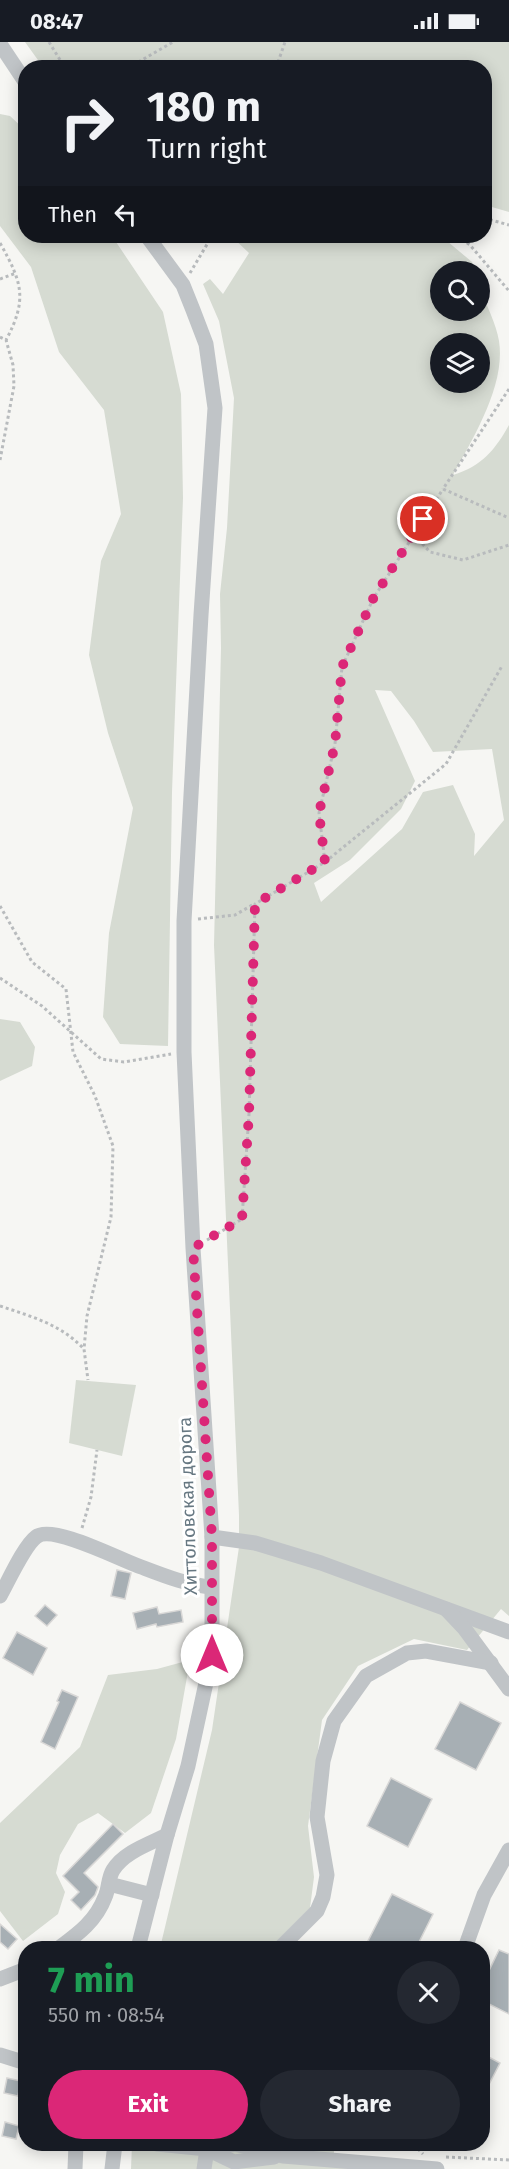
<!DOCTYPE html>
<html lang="en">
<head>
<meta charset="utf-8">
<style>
  body { margin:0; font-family:"Fira Sans",sans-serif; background:#242831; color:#f1f3f6; height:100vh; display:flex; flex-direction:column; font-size:22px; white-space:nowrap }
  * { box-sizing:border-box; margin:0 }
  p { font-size:20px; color:#9ea1a6 }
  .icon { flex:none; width:33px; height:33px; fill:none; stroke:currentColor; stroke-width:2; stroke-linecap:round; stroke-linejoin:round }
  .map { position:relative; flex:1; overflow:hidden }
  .drawer { position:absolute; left:18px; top:1899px; width:472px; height:210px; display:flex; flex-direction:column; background:#171b24; border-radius:24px; box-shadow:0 3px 15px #0003 }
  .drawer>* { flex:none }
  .top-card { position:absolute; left:18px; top:18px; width:474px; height:183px; border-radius:24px; box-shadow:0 3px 15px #0003; background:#171b24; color:#f1f3f6; overflow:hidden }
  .fabs { position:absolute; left:430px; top:219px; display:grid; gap:12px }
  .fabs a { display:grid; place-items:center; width:60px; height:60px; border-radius:50%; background:#171b24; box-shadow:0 3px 15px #0003; font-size:30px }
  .pin { position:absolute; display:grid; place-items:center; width:51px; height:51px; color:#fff; margin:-26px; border:3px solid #fff; border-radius:50%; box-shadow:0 2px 6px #0007 }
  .me { position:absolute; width:66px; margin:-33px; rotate:0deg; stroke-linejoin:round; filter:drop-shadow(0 0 4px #0008) }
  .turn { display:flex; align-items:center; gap:21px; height:126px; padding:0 30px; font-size:27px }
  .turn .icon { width:78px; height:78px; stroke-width:2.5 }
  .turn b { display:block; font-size:42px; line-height:51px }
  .then { display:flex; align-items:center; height:57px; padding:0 30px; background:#0003; gap:12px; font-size:22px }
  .round { display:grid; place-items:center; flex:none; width:63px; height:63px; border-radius:32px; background:#242831 }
  .summary { display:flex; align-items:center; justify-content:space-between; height:102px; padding:0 30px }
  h1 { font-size:36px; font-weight:700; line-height:45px; color:#1e9e55 }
  .primary-button { display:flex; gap:12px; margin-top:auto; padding:12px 30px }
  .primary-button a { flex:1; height:69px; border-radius:36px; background:#db2777; color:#fff; font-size:24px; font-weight:700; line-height:69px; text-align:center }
  .primary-button a+a { background:#242831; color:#f1f3f6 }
  .status { display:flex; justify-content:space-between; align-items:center; height:42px; padding:0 30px; background:#171b24; direction:ltr }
  .status svg { height:16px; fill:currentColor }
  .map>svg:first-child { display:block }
</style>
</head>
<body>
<div class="status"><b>08:47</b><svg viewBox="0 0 49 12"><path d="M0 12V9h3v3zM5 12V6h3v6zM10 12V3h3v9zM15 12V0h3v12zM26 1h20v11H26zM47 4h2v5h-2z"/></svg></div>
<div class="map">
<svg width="509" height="2127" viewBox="0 0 509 2127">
  <rect width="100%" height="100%" fill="#f6f6f3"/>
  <g fill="#d6dbd2" fill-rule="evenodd">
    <path d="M25,0H509V170L485,163L484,26L43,25Z"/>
    <path d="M0,72L10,74L25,88L26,194H112L163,270L181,352L183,456L172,750L168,1004L120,1002L103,975L109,891L133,766L108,691L89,613L101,519L121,472L104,368L59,310L31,225L0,184Z"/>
    <path d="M231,194H441L472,220L475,229L441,230V268H480V247C487,264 496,282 499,299C506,343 473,396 453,433C482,424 495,408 509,383V1574L501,1567L467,1608L414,1597L358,1624L322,1678L308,1784L314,1835L310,1866L270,1906H160L212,1688L239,1505V1473L214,903L221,606L220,552L227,486L234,356L219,279L203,242L210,237L223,252L249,211ZM441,302H480V340H441ZM375,648L391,649L414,679L433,710L492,707L504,778L474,814L475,792L453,743L423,750L402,787L321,860L314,841L350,818L401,767L415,739Z"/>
    <path d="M0,977L20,980L35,1005L32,1024L0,1039Z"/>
    <path d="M76,1338L136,1343L122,1414L69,1401Z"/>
    <path d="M190,1618L176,1697L151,1771L125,1791L98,1771L78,1782L60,1813L56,1831L65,1850L58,1872L23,1899L0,1869V1781L80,1705L108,1633L157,1627Z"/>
    <path d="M132,2102H334V2123L368,2127H131Z"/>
  </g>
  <g fill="#a7afb4" stroke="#d8d7d6" stroke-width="1.5">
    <path d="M117,1528L131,1531L125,1557L111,1554Z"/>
    <path d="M45,1563L57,1573L47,1584L35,1574Z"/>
    <path d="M157,1565L159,1572L181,1568L183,1580L157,1585L156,1582L137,1587L133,1571Z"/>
    <path d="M17,1590L47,1606L33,1633L3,1616Z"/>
    <path d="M62,1648L78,1655L55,1707L41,1700L59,1660L57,1659Z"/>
    <path d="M460,1660L501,1681L476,1728L435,1707Z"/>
    <path d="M391,1736L432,1757L408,1805L367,1784Z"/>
    <path d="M113,1782L123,1792L84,1831L98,1845L95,1853L81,1868L71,1858L79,1850L63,1834Z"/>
    <path d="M392,1852L433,1872L416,1906H383L368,1899Z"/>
    <path d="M0,1882L17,1897L8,1907L0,1900Z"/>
    <path d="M499,1908L509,1912V1972L483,1959V1941Z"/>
    <path d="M483,2012L500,2021L483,2054Z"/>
    <path d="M7,2036L21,2039L18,2054L4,2051Z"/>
    <path d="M5,2080L19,2084L16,2097L2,2094Z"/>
  </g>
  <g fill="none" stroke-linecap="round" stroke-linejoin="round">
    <g stroke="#b8bbbd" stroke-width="3" stroke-dasharray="3 3" stroke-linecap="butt">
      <path d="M49,0L65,26"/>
      <path d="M128,26L173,0"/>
      <path d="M276,26L285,0"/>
      <path d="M484,176L509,183"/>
      <path d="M457,194L470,203L509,249"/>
      <path d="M0,201C22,240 28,257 6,298"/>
      <path d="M190,231L212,194"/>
      <path d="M0,237L16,231"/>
      <path d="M0,295L6,298L13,323L14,344L0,418"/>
      <path d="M509,347L443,447L509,476"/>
      <path d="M414,493L430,510L463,518L509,503"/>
      <path d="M325,820L446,722L502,624"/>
      <path d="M0,864L32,920L66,947L73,1010L95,1054L113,1104L111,1175L87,1274L84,1307L88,1338"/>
      <path d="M198,877L235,873L254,862"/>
      <path d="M0,936L42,964L101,1017L124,1020L171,1012"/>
      <path d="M207,1198L242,1177L249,1072L255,862L325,820L319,771L335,702L342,625L373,557L443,447"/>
      <path d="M0,1264C30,1274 60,1282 83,1306"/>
      <path d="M82,1486L91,1455L97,1408"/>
      <path d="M352,2102L418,2107L423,2112"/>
      <path d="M446,2115L509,2118"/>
    </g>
    <g stroke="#c0c4c7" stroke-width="15">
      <path d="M0,2L26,41"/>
      <path d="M212,1495L255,1501L321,1521L509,1590"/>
      <path d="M0,1554C8,1540 24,1504 36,1495C51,1482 117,1516 136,1523C160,1532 186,1543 211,1545"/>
      <path d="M446,1567L464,1586L509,1647"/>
      <path d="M109,1842L152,1853"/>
      <path d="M59,1906C78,1892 96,1879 105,1855C109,1847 108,1836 113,1828C124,1810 149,1802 167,1793"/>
      <path d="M138,1906L167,1793L188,1724L212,1613V1495L193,1206L184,1010V879L201,573L215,366L206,302L193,268L183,243L147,194"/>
      <path d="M280,1906L317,1869L323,1855L327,1833L317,1775L323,1719L334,1679L366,1634L407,1611L426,1609L491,1621"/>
      <path d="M465,1906L484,1853L509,1808"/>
      <path d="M0,1937L26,1927"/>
      <path d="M0,2013L26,2021"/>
      <path d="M157,2102L207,2107L235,2102L283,2114L437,2127"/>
      <path d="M75,2127L76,2102"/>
      <path d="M112,2127L115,2102"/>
      <path d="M204,2127L207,2107L234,2120L274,2115"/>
    </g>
  </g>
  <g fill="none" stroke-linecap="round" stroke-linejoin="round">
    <path stroke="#db2777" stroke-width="10" stroke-dasharray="0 18" d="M212,1613V1495L193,1206L242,1177L249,1072L255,862L325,820L319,771L335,702L342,625L373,557L423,477"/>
  </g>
  <g text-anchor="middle" stroke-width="6" stroke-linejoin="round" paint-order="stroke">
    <g font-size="18" fill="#677882" stroke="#fff">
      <text transform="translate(188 1464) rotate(-92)" y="6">Хиттоловская дорога</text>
    </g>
  </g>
</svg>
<div class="fabs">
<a><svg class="icon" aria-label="search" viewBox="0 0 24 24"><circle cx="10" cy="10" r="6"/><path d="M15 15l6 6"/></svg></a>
<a><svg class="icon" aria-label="layers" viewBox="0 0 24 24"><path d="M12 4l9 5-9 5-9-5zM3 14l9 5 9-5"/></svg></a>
</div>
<div class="pin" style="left:423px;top:477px;background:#d93025"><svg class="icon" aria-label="arrive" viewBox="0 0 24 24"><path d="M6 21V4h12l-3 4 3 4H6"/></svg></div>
<svg class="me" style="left:212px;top:1613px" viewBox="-20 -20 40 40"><circle r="19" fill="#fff"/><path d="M0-13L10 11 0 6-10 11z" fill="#db2777"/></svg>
<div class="top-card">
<div class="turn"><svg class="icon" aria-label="right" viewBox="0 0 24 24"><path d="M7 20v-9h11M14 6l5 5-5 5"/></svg><div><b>180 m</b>Turn right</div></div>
<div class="then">Then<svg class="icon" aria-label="left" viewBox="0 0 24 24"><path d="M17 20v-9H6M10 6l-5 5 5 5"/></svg></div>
</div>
<section class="drawer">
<div class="summary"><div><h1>7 min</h1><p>550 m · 08:54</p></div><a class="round"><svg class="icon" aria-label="close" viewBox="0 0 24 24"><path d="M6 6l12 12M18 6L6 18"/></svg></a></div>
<div class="primary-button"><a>Exit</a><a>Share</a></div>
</section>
</div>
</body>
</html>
